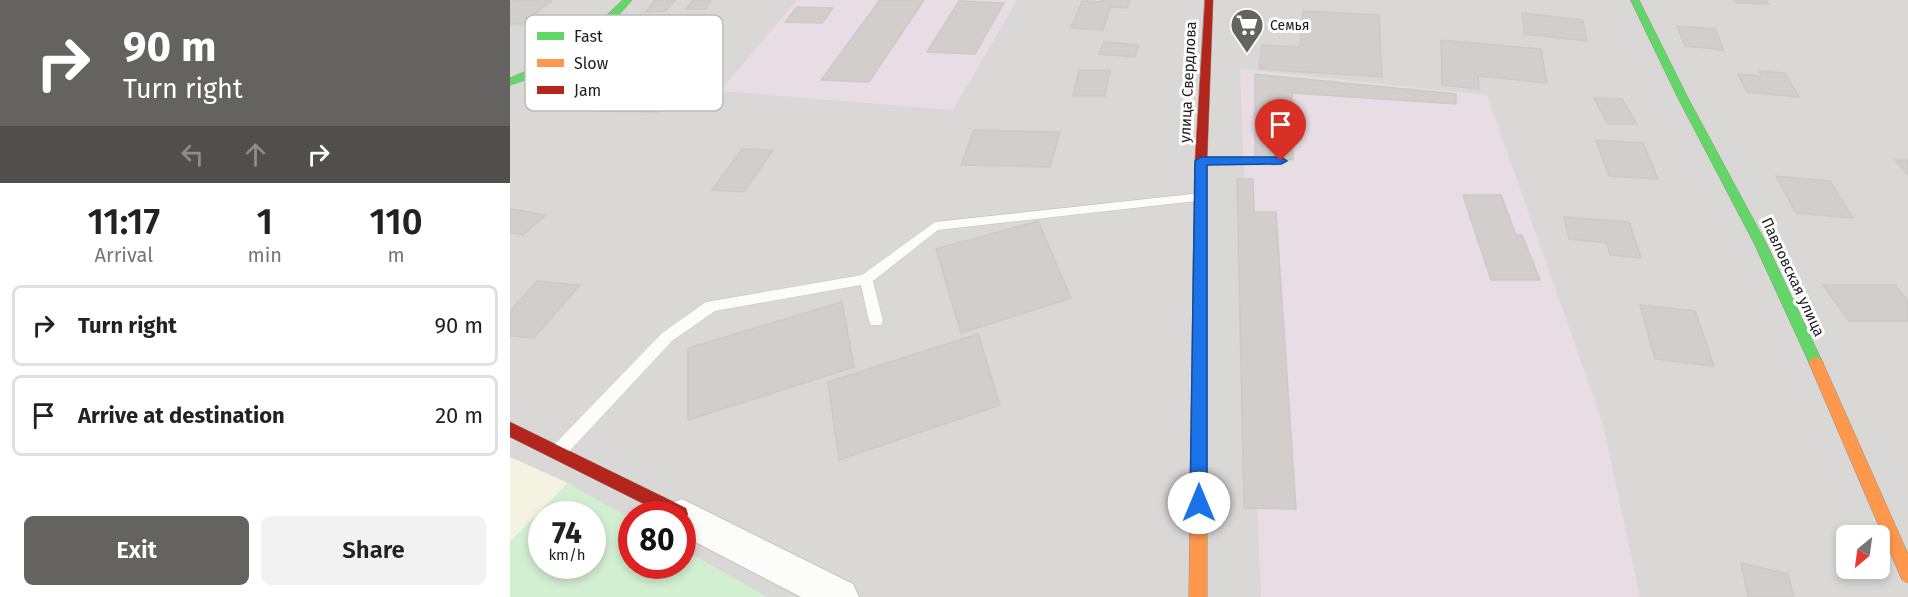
<!DOCTYPE html>
<html lang="en">
<head>
<meta charset="utf-8">
<style>
  body { margin:0; font-family:"Fira Sans",sans-serif; background:#f2f2f2; color:#222; height:100vh; display:flex; flex-direction:column; font-size:22px; white-space:nowrap }
  * { box-sizing:border-box; margin:0 }
  p { font-size:20px; color:#767676 }
  .icon { flex:none; width:33px; height:33px; fill:none; stroke:currentColor; stroke-width:2; stroke-linecap:round; stroke-linejoin:round }
  .map { position:relative; flex:1; overflow:hidden }
  .side { display:flex; flex-direction:column; background:#fff; width:510px }
  .side>* { flex:none }
  .guide { background:#646362; color:#fff; overflow:hidden }
  .needle { width:39px; rotate:209deg }
  .buttons { position:absolute; left:1326px; top:525px; display:grid; gap:12px }
  .buttons a { display:grid; place-items:center; width:54px; height:54px; border-radius:9px; background:#fff; box-shadow:0 3px 9px #0003; font-size:30px }
  .speed { position:absolute; left:18px; top:501px; display:flex; gap:12px; font-size:30px; font-weight:700; text-align:center }
  .speed>* { display:grid; place-content:center; width:78px; height:78px; border-radius:50%; background:#fff; box-shadow:0 3px 9px #0003; line-height:1 }
  .speed small { font-size:15px; font-weight:400 }
  .speed .limit { border:9px solid #d22; background:#fff; color:#111 }
  .pin { position:absolute; display:grid; place-items:center; width:51px; height:51px; color:#fff; margin:-62px -26px; border-radius:50% 50% 50% 0; rotate:-45deg; box-shadow:0 0 6px #0007 }
  .pin .icon { rotate:45deg }
  .me { position:absolute; width:66px; margin:-33px; rotate:0deg; stroke-linejoin:round; filter:drop-shadow(0 0 4px #0008) }
  .turn { display:flex; align-items:center; gap:21px; height:126px; padding:0 24px; font-size:27px }
  .turn .icon { width:78px; height:78px; stroke-width:2.5 }
  .turn b { display:block; font-size:42px; line-height:51px }
  .lanes { display:flex; align-items:center; height:57px; padding:0 24px; background:#0003; justify-content:center; gap:30px; direction:ltr }
  .lanes .off { opacity:.35 }
  .eta { display:flex; justify-content:space-evenly; align-items:center; height:102px; text-align:center }
  .eta b { font-size:36px; font-weight:600; line-height:42px }
  .cta { display:flex; gap:12px; margin-top:auto; padding:12px 24px }
  .cta a { flex:1; height:69px; border-radius:9px; background:#646362; color:#fff; font-size:24px; font-weight:600; line-height:69px; text-align:center }
  .cta a+a { background:#f2f2f2; color:#222 }
  ul { padding:0; list-style:none }
  li { display:flex; align-items:center; gap:18px; height:81px; margin:0 12px 9px; padding:0 12px; border:3px solid #e0e0e0; border-radius:9px }
  li div { flex:1 }
  li b { display:block; font-size:22px }
  li em { font-style:normal }
  main { display:flex; flex:1; min-height:0 }
  .map>svg:first-child { display:block }
</style>
</head>
<body>
<main>
<section class="side">
<div class="guide">
<div class="turn"><svg class="icon" aria-label="right" viewBox="0 0 24 24"><path d="M7 20v-9h11M14 6l5 5-5 5"/></svg><div><b>90 m</b>Turn right</div></div>
<div class="lanes"><svg class="icon off" aria-label="left" viewBox="0 0 24 24"><path d="M17 20v-9H6M10 6l-5 5 5 5"/></svg><svg class="icon off" aria-label="ahead" viewBox="0 0 24 24"><path d="M12 20V5M6 11l6-6 6 6"/></svg><svg class="icon" aria-label="right" viewBox="0 0 24 24"><path d="M7 20v-9h11M14 6l5 5-5 5"/></svg></div>
</div>
<div class="eta">
<div><b>11:17</b><p>Arrival</p></div>
<div><b>1</b><p>min</p></div>
<div><b>110</b><p>m</p></div>
</div>
<ul>
<li><svg class="icon" aria-label="right" viewBox="0 0 24 24"><path d="M7 20v-9h11M14 6l5 5-5 5"/></svg><div><b>Turn right</b></div><em>90 m</em></li>
<li><svg class="icon" aria-label="arrive" viewBox="0 0 24 24"><path d="M6 21V4h12l-3 4 3 4H6"/></svg><div><b>Arrive at destination</b></div><em>20 m</em></li>
</ul>
<div class="cta"><a>Exit</a><a>Share</a></div>
</section>
<div class="map">
<svg width="1398" height="597" viewBox="0 0 1398 597">
  <rect width="100%" height="100%" fill="#eae8e5"/>
  <path fill="#d9d8d6" fill-rule="evenodd" d="M0,0H1398V597H0ZM32,514H82V566H32ZM122,514H172V566H122ZM1336,536H1370V568H1336Z"/>
  <g fill="#e8dde4">
    <path d="M287,0H507L443,110L210,91Z"/>
    <path d="M730,69L977,95L1093,424L1130,597H751Z"/>
  </g>
  <path fill="#f4f2e0" d="M0,457L58,483L0,542Z"/>
  <path fill="#d3efd2" fill-rule="evenodd" d="M58,483L121,519L122,566H172L173,549L257,597H0V542ZM32,514H82V566H32Z"/>
  <g fill="#d1cecc" stroke="#cdcac6" stroke-width="1.5">
    <path d="M8,0H42L12,24H0V2Z"/>
    <path d="M145,0H165L156,11L136,12Z"/>
    <path d="M183,0H201L195,9H176Z"/>
    <path d="M370,0H414L359,82L311,80Z"/>
    <path d="M592,0H620L617,8L601,7L593,30L561,28L572,1L592,2Z"/>
    <path d="M1224,0H1255L1259,4L1227,3Z"/>
    <path d="M449,1L494,3L465,54L417,52Z"/>
    <path d="M287,7L323,8L312,23L275,22Z"/>
    <path d="M793,11L869,15L872,77L749,69L752,45L790,47Z"/>
    <path d="M1012,13L1073,20L1077,41L1014,34Z"/>
    <path d="M1167,26L1205,29L1214,50L1175,46Z"/>
    <path d="M931,40L1031,49L1037,83L968,76L969,89L932,85Z"/>
    <path d="M594,42L629,45L625,57L589,54Z"/>
    <path d="M569,70H600L595,96H563Z"/>
    <path d="M1249,71L1275,73L1289,97L1237,92L1228,74L1252,76Z"/>
    <path d="M745,74L946,94V104L782,93L783,160L745,158Z"/>
    <path d="M109,86H168L147,112L86,111Z"/>
    <path d="M1084,98L1112,99L1127,124H1098Z"/>
    <path d="M464,130L550,132L540,167L451,165Z"/>
    <path d="M1086,140L1133,143L1148,179L1099,176Z"/>
    <path d="M232,149L263,150L234,192L202,190Z"/>
    <path d="M1385,160H1398V175Z"/>
    <path d="M1266,176L1320,181L1343,218L1286,213Z"/>
    <path d="M727,179H743L744,212H766L786,509L734,508Z"/>
    <path d="M953,195H991L1006,235H1012L1030,280H981Z"/>
    <path d="M0,209L13,211L36,215L13,235L0,233Z"/>
    <path d="M1054,217L1119,222L1131,258L1100,255L1097,243L1059,239Z"/>
    <path d="M528,221L561,298L451,333L426,249Z"/>
    <path d="M27,281L70,285L24,338L0,336V311Z"/>
    <path d="M1313,285H1385L1398,301V321H1339Z"/>
    <path d="M332,302L344,367L178,420V348Z"/>
    <path d="M1130,305L1185,311L1204,366L1145,359Z"/>
    <path d="M468,334L490,405L329,460L318,382Z"/>
    <path d="M1231,563L1278,574L1284,597H1238Z"/>
  </g>
  <g fill="none" stroke-linecap="round" stroke-linejoin="round">
    <g stroke="#c3c2c1" stroke-width="1">
      <g id="lane">
        <path d="M691,157H771L777,161L771,165L687,164L685,161Z"/>
        <path d="M691,193L695,194L697,197L695,200L428,230L363,281L373,321L371,325H361L359,321L351,285L205,311L162,341L54,457L48,459L42,457L40,452L42,447L152,333L196,302L352,275L425,222Z"/>
      </g>
    </g>
    <g stroke="#c3c2c1" stroke-width="2">
      <path id="street" d="M172,499L343,584L349,597H291L172,535V514H155L159,504Z"/>
    </g>
    <g stroke="#91927e" stroke-width="1">
      <g id="fast">
        <path d="M113,0H122C90,38 48,71 0,85V78L45,59L74,37Z"/>
        <path d="M1121,0H1129L1179,100L1256,243L1313,363L1311,367L1306,369L1301,367L1244,243L1169,100Z"/>
      </g>
    </g>
    <g stroke="#91927e" stroke-width="1">
      <g id="slow">
        <path d="M690,269L697,274V597H679L683,274Z"/>
        <path d="M1306,357L1311,359L1313,363L1398,554V583L1392,580L1299,363L1301,359Z"/>
      </g>
    </g>
    <g stroke="#91927e" stroke-width="1">
      <g id="jam">
        <path d="M695,0H703L697,161V274L690,279L683,274L685,161Z"/>
        <path d="M0,422L176,508L178,514L176,520L172,521V514H154L0,437Z"/>
      </g>
    </g>
    <use href="#lane" fill="#fcfcfb" fill-rule="evenodd"/>
    <use href="#street" fill="#fcfcfb" fill-rule="evenodd"/>
    <use href="#fast" fill="#63d668" fill-rule="evenodd"/>
    <use href="#slow" fill="#ff974d" fill-rule="evenodd"/>
    <use href="#jam" fill="#b3261e" fill-rule="evenodd"/>
  </g>
  <path fill="#1a73e8" stroke="#114b97" stroke-width="1.5" d="M691,157H771L777,161L771,164L697,165V503L695,508L689,511L683,508L680,503L685,161Z"/>
  <defs>
    <g id="supermarket-pin" transform="scale(1.725)"><path d="M0 17L-7.5 6A9.5 9.5 0 1 1 7.5 6Z" fill="#646362" stroke="#fff"/><path d="M-6-5.5h2.5l.6 2H6L4.5 2H-2.5L-4.4-4H-6ZM-1.5 3.2a1.3 1.3 0 1 0 .1 0ZM3 3.2a1.3 1.3 0 1 0 .1 0Z" fill="#fff"/></g>
  </defs>
  <g fill-rule="evenodd">
    <use href="#supermarket-pin" x="737" y="25"/>
  </g>
  <g text-anchor="middle" stroke-width="6" stroke-linejoin="round" paint-order="stroke">
    <g font-size="14" fill="#1c1c1c" stroke="#fff" text-anchor="start">
      <text x="760" y="30">Семья</text>
    </g>
    <g font-size="15" fill="#1c1c1c" stroke="#fff">
      <text transform="translate(678 82) rotate(-87)" y="5">улица Свердлова</text>
      <text transform="translate(1283 277) rotate(65)" y="5">Павловская улица</text>
    </g>
  </g>
  <rect x="15" y="15" width="198" height="96" rx="9" fill="#fff" stroke="#bbb" stroke-width="1.5"/>
  <rect x="27" y="32" width="27" height="8" fill="#63d668"/>
  <rect x="27" y="59" width="27" height="8" fill="#ff974d"/>
  <rect x="27" y="86" width="27" height="8" fill="#b3261e"/>
  <g font-size="16" fill="#1c1c1c">
    <text x="64" y="42">Fast</text>
    <text x="64" y="69">Slow</text>
    <text x="64" y="96">Jam</text>
  </g>
</svg>
<div class="buttons">
<a><svg class="needle" viewBox="-14 -14 28 28"><path d="M0-13l5 13h-10z" fill="#e53935"/><path d="M0 13l5-13h-10z" fill="#767676"/></svg></a>
</div>
<div class="speed"><div>74<small>km/h</small></div><div class="limit">80</div></div>
<div class="pin" style="left:771px;top:161px;background:#d93025"><svg class="icon" aria-label="arrive" viewBox="0 0 24 24"><path d="M6 21V4h12l-3 4 3 4H6"/></svg></div>
<svg class="me" style="left:689px;top:503px" viewBox="-20 -20 40 40"><circle r="19" fill="#fff"/><path d="M0-13L10 11 0 6-10 11z" fill="#1a73e8"/></svg>
</div>
</main>
</body>
</html>
